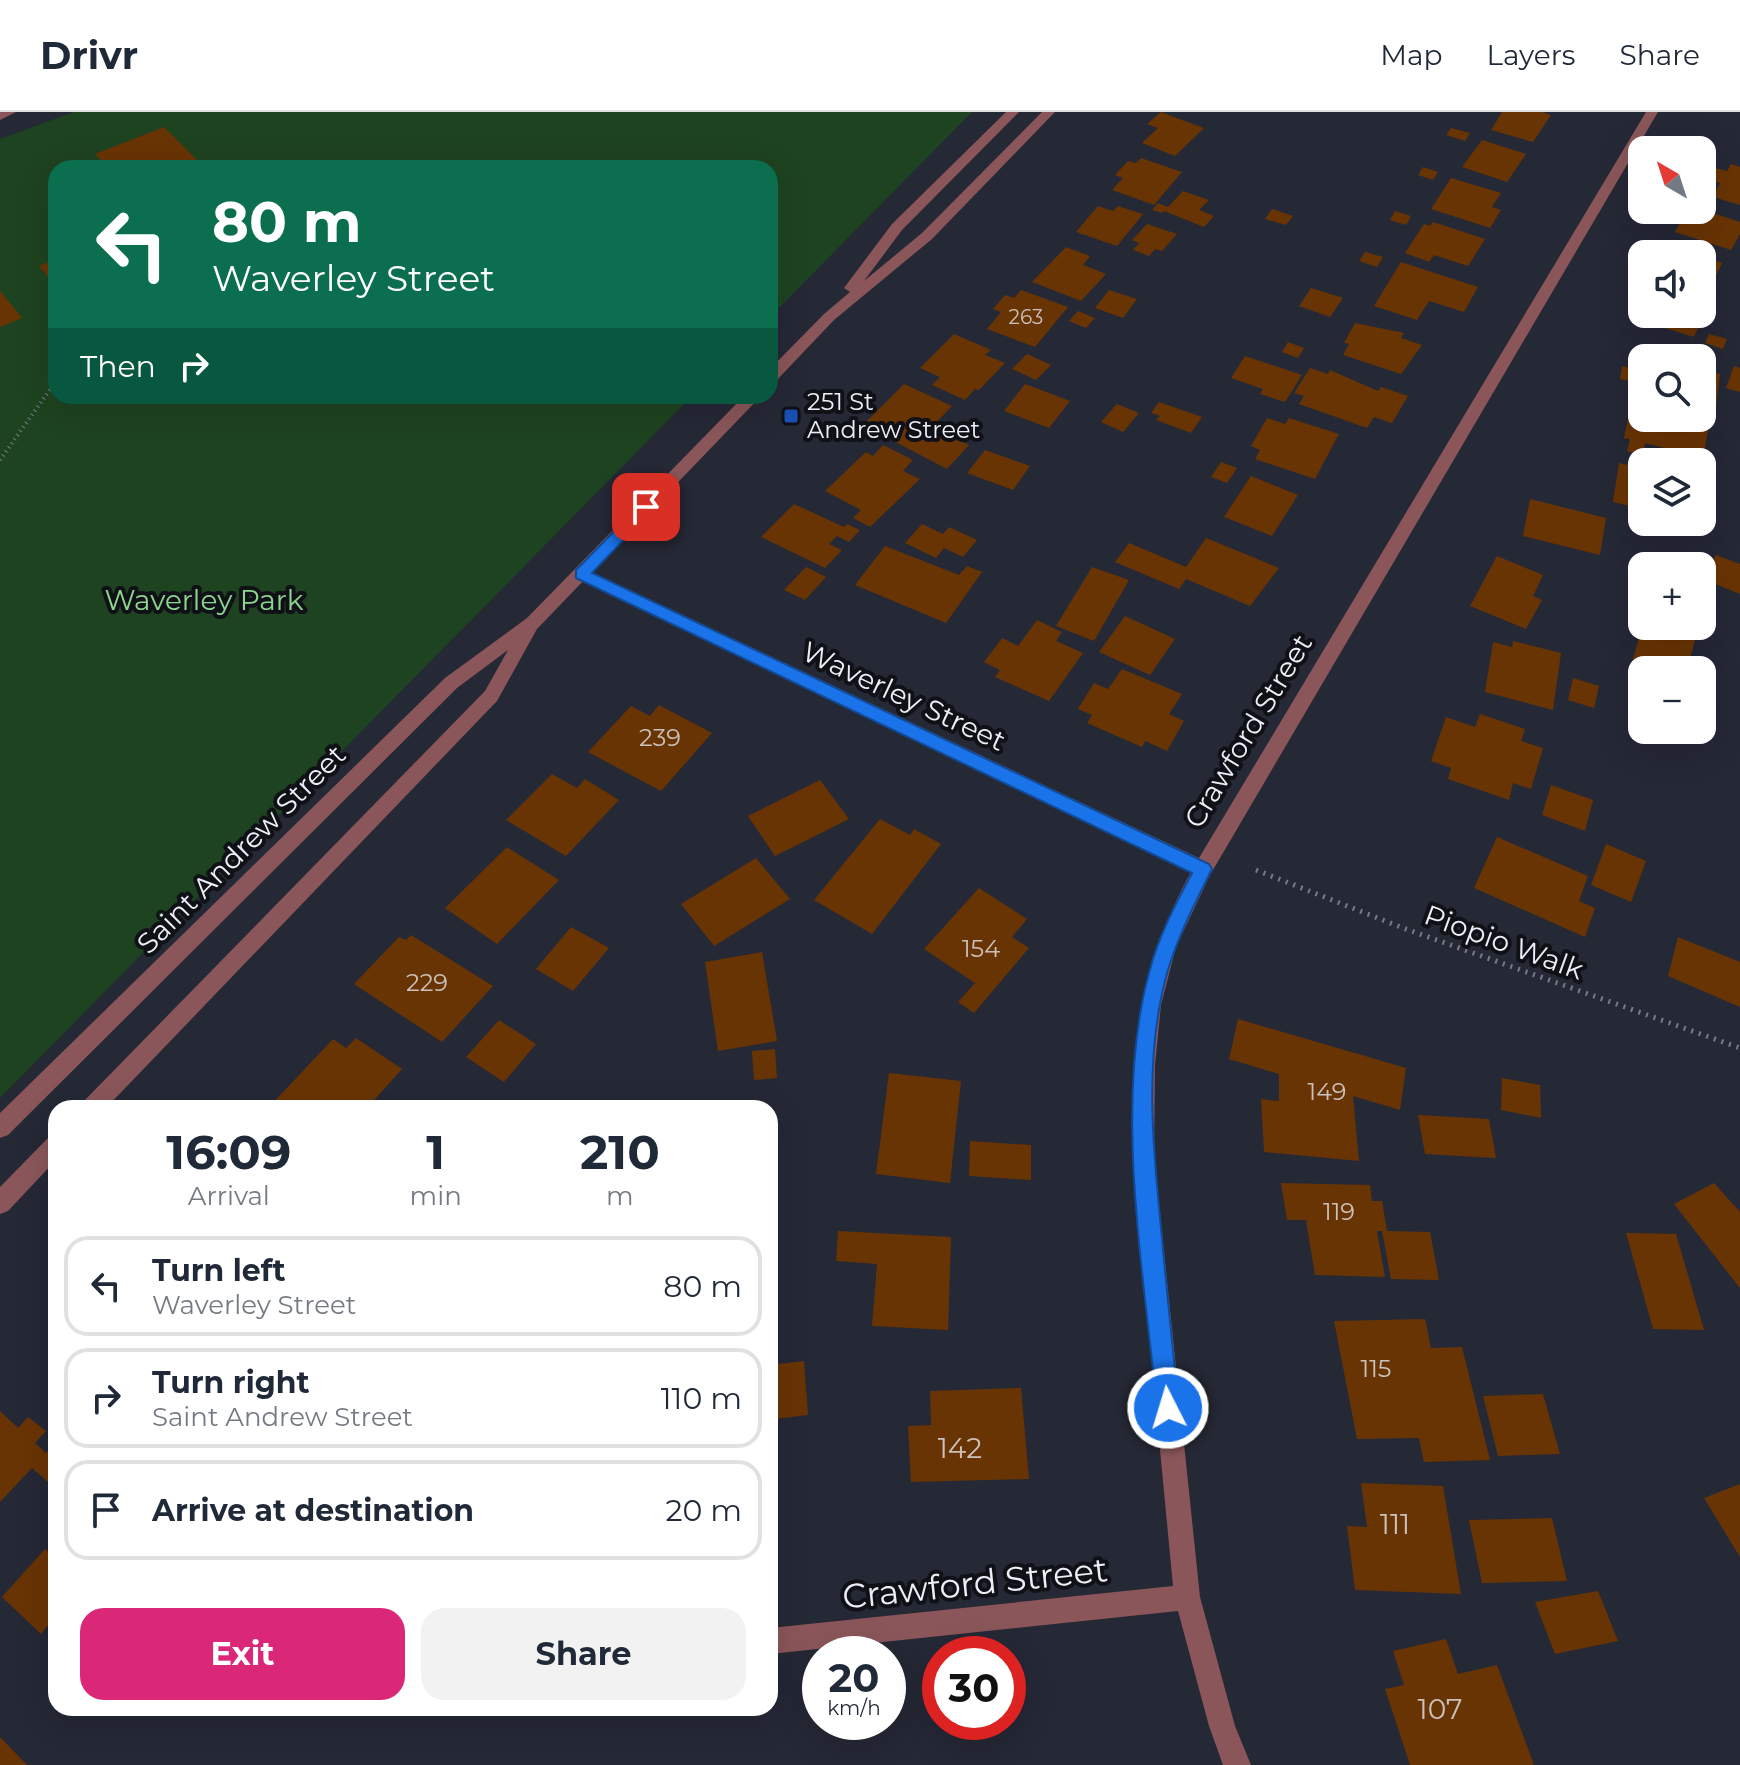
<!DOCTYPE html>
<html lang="en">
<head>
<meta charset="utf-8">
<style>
  body { margin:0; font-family:Montserrat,sans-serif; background:#f2f2f3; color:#1f2937; height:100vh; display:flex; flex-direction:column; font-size:30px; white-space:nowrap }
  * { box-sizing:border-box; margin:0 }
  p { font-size:26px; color:#747a83 }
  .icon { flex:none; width:44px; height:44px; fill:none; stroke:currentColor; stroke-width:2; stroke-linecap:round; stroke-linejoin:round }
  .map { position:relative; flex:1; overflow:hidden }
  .details { position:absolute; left:48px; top:988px; width:730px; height:616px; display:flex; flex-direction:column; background:#fff; border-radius:24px; box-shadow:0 8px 32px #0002 }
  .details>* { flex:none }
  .hud { position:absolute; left:48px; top:48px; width:730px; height:244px; border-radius:24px; box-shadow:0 8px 32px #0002; background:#0b6e4f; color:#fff; overflow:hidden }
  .needle { width:52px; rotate:321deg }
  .controls { position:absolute; left:1628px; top:24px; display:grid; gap:16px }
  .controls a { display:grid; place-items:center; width:88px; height:88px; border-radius:16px; background:#fff; box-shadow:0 8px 32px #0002; font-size:40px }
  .speed { position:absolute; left:802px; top:1524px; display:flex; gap:16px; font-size:40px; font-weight:700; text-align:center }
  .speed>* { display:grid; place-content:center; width:104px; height:104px; border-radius:50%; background:#fff; box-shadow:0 8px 32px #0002; line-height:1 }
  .speed small { font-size:20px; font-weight:400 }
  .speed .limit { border:12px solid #d22; background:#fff; color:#111 }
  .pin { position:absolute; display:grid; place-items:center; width:68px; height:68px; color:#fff; margin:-34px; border-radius:16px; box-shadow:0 4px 12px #0006 }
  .me { position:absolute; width:88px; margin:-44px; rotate:355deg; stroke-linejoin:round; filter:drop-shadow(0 0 6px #0008) }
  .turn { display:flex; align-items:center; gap:28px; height:168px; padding:0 32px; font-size:36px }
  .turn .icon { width:104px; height:104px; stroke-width:2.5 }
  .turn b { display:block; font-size:56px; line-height:68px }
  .then { display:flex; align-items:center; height:76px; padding:0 32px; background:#0003; gap:16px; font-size:30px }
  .eta { display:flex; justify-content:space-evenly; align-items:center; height:136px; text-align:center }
  .eta b { font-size:48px; font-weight:700; line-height:56px }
  .cta { display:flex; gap:16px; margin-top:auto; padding:16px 32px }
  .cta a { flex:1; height:92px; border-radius:24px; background:#db2777; color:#fff; font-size:32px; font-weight:700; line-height:92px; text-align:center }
  .cta a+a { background:#f2f2f3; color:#1f2937 }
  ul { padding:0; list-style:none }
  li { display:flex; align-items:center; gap:24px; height:100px; margin:0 16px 12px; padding:0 16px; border:4px solid #e0e1e3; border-radius:24px }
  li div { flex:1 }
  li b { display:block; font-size:30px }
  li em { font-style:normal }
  header { display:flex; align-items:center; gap:48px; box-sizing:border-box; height:112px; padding:0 40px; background:#fff; border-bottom:2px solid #e0e1e3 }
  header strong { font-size:38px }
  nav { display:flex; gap:44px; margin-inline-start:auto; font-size:28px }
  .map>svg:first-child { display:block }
</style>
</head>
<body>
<header>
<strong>Drivr</strong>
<nav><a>Map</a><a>Layers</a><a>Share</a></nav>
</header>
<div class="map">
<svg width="1740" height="1653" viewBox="0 0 1740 1653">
  <rect width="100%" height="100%" fill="#252835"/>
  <path fill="#1e4320" d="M74,0H972L770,205V56H56V284H692L0,986V27Z"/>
  <g fill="#693404">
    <path d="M1161,0L1171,4L1204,16L1175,44L1142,31L1158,16L1147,12Z"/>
    <path d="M1502,0H1542L1551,3L1533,30L1491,18Z"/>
    <path d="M164,15L205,56H108L95,42Z"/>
    <path d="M1451,16L1470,21L1465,29L1446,23Z"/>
    <path d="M1482,28L1526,42L1507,70L1462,55Z"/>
    <path d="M1141,46L1182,60L1154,93L1112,78L1123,66L1115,63L1128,49L1136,51Z"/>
    <path d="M1731,52L1740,55V93L1713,85L1720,71L1709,68L1715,56L1727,59Z"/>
    <path d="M1423,55L1438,60L1433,68L1418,63Z"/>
    <path d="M1451,66L1501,81L1492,95L1501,98L1490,116L1431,97Z"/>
    <path d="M1183,79L1209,88L1199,98L1214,104L1204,115L1164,99L1162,101L1152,98L1158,91L1168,95Z"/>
    <path d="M1098,94L1113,99L1118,94L1143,102L1117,134L1076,120Z"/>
    <path d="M1272,97L1293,104L1286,113L1265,107Z"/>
    <path d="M1395,99L1411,104L1406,113L1390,108Z"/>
    <path d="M1707,99L1740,110V122L1731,138L1675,120L1684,103L1701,109Z"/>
    <path d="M1433,110L1485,127L1468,154L1434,143L1429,150L1405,141L1424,112L1430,114Z"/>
    <path d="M1147,112L1177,122L1162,139L1155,137L1149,144L1133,138L1139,131L1132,128Z"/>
    <path d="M1066,135L1090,144L1083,153L1106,162L1081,189L1032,170Z"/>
    <path d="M1365,140L1383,145L1377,155L1359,149Z"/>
    <path d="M1702,144L1722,151L1709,177L1702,175Z"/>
    <path d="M56,147V175L39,154Z"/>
    <path d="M1401,150L1478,175L1464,200L1429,189L1417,208L1374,194Z"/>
    <path d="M1311,176L1343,186L1330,205L1299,194Z"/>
    <path d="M1642,177V202H1699L1696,210L1700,211L1694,225L1629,205Z"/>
    <path d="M1021,178L1068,195L1035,235L987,217L1001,200L993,197L1005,183L1014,186Z"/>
    <path d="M1109,178L1137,187L1123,206L1095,196Z"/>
    <path d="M0,179L22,206L0,215Z"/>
    <path d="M1078,199L1095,206L1086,216L1069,209Z"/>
    <path d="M1355,211L1404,221L1401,226L1422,233L1401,262L1343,243L1349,232L1344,231Z"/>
    <path d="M954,222L991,238L985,243L1005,251L979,278L975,277L965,288L932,273L940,265L920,256Z"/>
    <path d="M1709,222L1727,227L1723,237L1705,231Z"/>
    <path d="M1288,230L1304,236L1298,246L1282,240Z"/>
    <path d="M1027,242L1051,253L1036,268L1012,257Z"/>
    <path d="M1245,244L1302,263L1285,290L1260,282L1263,277L1231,266Z"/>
    <path d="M1622,254L1642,259V272L1620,267Z"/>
    <path d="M1734,254L1740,256V280L1726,276Z"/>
    <path d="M1310,256L1328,262L1330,258L1378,279L1381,275L1408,284L1392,311L1374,305L1367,316L1299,292L1304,284L1294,281Z"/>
    <path d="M1702,257L1720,262L1716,295L1702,291Z"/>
    <path d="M904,272L952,294L931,316L969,333L947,357L863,313Z"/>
    <path d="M1025,272L1070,289L1049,316L1004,299Z"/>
    <path d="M1159,290L1202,305L1191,321L1156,308L1160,304L1151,301Z"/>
    <path d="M1117,292L1139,301L1123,320L1101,310Z"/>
    <path d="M1631,293L1642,296V306H1682L1709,313L1703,346L1645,331L1643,344L1627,339L1630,327L1624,326Z"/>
    <path d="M1267,306L1285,312L1289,306L1339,322L1315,367L1255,347L1260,338L1251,334Z"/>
    <path d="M883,333L913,348L903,359L920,367L870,415L853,406L861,398L825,379L866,340L873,344Z"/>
    <path d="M985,338L1030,354L1013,378L967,361Z"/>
    <path d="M1221,350L1237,356L1227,371L1211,365Z"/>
    <path d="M1619,351L1642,356V397L1613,390Z"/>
    <path d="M1251,364L1298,383L1272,424L1224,405Z"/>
    <path d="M1530,387L1606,406L1600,443L1523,424Z"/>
    <path d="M794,392L844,415L847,412L860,418L849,430L837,424L829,432L842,438L825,456L761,425Z"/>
    <path d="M922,412L943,422L949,415L977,428L963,445L944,436L936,446L905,431Z"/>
    <path d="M1206,426L1279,456L1250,494L1186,467L1179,477L1115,450L1129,431L1186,455Z"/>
    <path d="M885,434L959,463L967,454L982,460L946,511L855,473Z"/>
    <path d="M1716,443L1740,452V482L1703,467Z"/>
    <path d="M1497,444L1543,463L1533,484L1542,488L1526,517L1470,494Z"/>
    <path d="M806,455L826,465L805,488L784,478Z"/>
    <path d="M1092,455L1129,468L1094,529L1056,514Z"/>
    <path d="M1125,504L1175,527L1150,563L1099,540Z"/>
    <path d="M1037,508L1062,520L1056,529L1083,541L1049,589L995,565L1000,558L984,550L1002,526L1018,534Z"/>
    <path d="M1643,514L1698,516L1687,558H1645L1631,553Z"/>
    <path d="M1513,529L1561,541L1553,598L1485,580L1493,530L1512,535Z"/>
    <path d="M1122,557L1182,582L1169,602L1184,609L1167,639L1145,629L1142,635L1087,611L1092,603L1078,597L1094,571L1108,577Z"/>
    <path d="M1573,566L1599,574L1594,596L1568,588Z"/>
    <path d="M659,593L712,621L661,679L588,640L631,594L650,604Z"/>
    <path d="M1480,602L1525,617L1521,629L1543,636L1531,677L1513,671L1509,688L1448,667L1451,656L1431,649L1446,605L1475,615Z"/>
    <path d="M552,662L577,676L585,667L619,688L566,744L506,708Z"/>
    <path d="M820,668L849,707L775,744L748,704Z"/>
    <path d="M1551,673L1593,688L1585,719L1542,703Z"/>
    <path d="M880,707L910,723L914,717L941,732L872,822L814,788Z"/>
    <path d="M1497,725L1588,764L1579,789L1595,796L1585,825L1474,776Z"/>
    <path d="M1606,732L1646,749L1631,790L1591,773Z"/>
    <path d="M507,735L559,768L497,832L445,796Z"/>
    <path d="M756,746L790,787L714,834L681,792Z"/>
    <path d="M979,776L1027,807L1012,825L1029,836L974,901L958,890L975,871L924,837Z"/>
    <path d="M571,815L609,836L573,879L536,857Z"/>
    <path d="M411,823L493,874L442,930L354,872L399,825L406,828Z"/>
    <path d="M1678,825L1740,850V895L1668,864Z"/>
    <path d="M762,840L777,929L718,939L705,850Z"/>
    <path d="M1238,907L1406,956L1400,998L1353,984L1359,1049L1264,1040L1261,987L1279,989V962L1229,947Z"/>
    <path d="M499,908L536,932L504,970L466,945Z"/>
    <path d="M356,926L402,957L367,996H268L333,927L346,936Z"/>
    <path d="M775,937L777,966L754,968L752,939Z"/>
    <path d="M889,961L961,969L950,1071L876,1062Z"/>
    <path d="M1502,966L1540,973L1541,1006L1501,998Z"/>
    <path d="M1418,1003L1489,1007L1496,1046L1425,1042Z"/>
    <path d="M970,1029L1031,1033V1068L969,1064Z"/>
    <path d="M1281,1071L1370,1073L1372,1089H1382L1387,1119L1430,1120L1439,1168L1391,1167L1382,1119H1377L1385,1165L1315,1163L1306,1108H1287Z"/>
    <path d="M1714,1071L1740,1100V1176L1674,1092Z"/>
    <path d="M838,1119L951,1125L948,1218L872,1214L877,1152L836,1149Z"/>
    <path d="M1626,1121L1676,1122L1704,1218L1653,1217Z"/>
    <path d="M1425,1207L1431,1236L1462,1235L1490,1348L1424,1350L1419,1326L1357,1327L1334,1209Z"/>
    <path d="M804,1249L808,1303L774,1307L770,1253Z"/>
    <path d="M1021,1276L1029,1367L911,1370L908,1314L931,1313L930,1279Z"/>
    <path d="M1543,1282L1560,1342L1498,1344L1483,1284Z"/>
    <path d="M0,1299L18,1316L28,1305L46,1319L35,1331L46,1341L56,1330V1377L32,1356L0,1390Z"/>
    <path d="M1361,1371L1443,1374L1461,1482L1355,1478L1347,1414L1367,1415Z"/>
    <path d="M1740,1372V1445L1704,1386Z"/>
    <path d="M1552,1406L1567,1469L1482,1471L1469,1408Z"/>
    <path d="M45,1437L56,1447V1504L41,1522L2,1485Z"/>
    <path d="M1598,1479L1618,1529L1555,1542L1535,1490Z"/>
    <path d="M1446,1527L1458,1562L1497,1553L1534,1653H1410L1385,1577L1404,1573L1393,1539Z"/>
    <path d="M0,1625L27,1653H0Z"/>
  </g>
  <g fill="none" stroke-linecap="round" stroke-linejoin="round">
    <path stroke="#797c87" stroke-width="4" stroke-dasharray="1 4" stroke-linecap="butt" d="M0,348L56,269"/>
    <path stroke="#797c87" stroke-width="5" stroke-dasharray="2 6" stroke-linecap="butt" d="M1256,758L1403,816L1740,936"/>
    <g fill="#8a5659" fill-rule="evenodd">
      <path d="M0,0H16L0,8Z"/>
      <path d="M1646,0H1658L1210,763L1176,835L1161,893L1155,953L1154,1044L1200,1485L1235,1614L1251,1653H1223L1209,1614L1178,1499L770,1542V1516L1173,1474L1132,1044C1132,939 1139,854 1191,760L575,466L573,462L575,458H587L1199,746Z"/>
    </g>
    <g fill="#8a5659" fill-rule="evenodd">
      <path d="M1006,0H1019L902,118L864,169L922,121L1042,0H1055L932,127L834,208L775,270L770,271V257L824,202L850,180L844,176L892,112Z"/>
      <path d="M744,284H761L537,517L497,589L106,996H81L84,989L485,579L508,538L457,576L8,1023L0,1026V1001L445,566L527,506Z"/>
      <path d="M56,1023V1048L8,1099L0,1102V1075L48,1026Z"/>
    </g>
  </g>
  <path fill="#1a73e8" stroke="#114b97" stroke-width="2" d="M646,390L653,395L651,399L592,461L1209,752L1212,757C1195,791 1179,822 1168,858C1143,944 1153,1038 1162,1126C1167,1182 1173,1239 1179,1296L1176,1304L1168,1307L1160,1304L1157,1296C1144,1161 1113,992 1149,861C1158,825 1175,793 1192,761L576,466V458L641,392Z"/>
  <rect fill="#1a4fb4" stroke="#101117" stroke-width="3" x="783" y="296" width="16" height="16" rx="4"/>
  <g text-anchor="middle" stroke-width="8" stroke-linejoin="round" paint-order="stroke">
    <g font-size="20" fill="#ccc0bb">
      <text x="1026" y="212">263</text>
    </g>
    <g font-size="24" fill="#edeff8" stroke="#101117" text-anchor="start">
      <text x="807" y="298">251 St<tspan x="807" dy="28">Andrew Street</tspan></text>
    </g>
    <g font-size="24" fill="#ccc0bb">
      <text x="660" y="634">239</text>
      <text x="981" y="845">154</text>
      <text x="427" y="879">229</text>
      <text x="1327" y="988">149</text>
      <text x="1339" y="1108">119</text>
      <text x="1376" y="1265">115</text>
    </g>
    <g font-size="28" fill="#8cd58e" stroke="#101117">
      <text x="204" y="498">Waverley Park</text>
    </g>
    <g font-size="28" fill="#edeff8" stroke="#101117">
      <text transform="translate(904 584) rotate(25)" y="10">Waverley Street</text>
      <text transform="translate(1248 619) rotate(-59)" y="10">Crawford Street</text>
      <text transform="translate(241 737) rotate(-45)" y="10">Saint Andrew Street</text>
      <text transform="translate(1504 830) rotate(20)" y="10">Piopio Walk</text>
    </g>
    <g font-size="28" fill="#ccc0bb">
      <text x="960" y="1346">142</text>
      <text x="1395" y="1422">111</text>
      <text x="1440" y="1607">107</text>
    </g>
    <g font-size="34" fill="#edeff8" stroke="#101117">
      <text transform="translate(975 1471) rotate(-6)" y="12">Crawford Street</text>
    </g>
  </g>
</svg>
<div class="controls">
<a><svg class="needle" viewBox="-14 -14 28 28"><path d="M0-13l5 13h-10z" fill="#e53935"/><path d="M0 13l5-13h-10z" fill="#747a83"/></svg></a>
<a><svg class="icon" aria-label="sound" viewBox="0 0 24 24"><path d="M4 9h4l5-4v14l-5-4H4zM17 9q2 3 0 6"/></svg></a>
<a><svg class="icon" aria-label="search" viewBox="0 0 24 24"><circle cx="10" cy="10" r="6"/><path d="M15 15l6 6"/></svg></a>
<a><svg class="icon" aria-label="layers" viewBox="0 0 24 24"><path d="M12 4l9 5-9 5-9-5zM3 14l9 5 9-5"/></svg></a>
<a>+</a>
<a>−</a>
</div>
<div class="speed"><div>20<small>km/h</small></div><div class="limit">30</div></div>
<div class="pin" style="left:646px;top:395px;background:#d93025"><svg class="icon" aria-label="arrive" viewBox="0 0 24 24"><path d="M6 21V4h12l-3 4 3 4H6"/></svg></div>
<svg class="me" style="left:1168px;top:1296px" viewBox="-20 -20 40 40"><circle r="17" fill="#1a73e8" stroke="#fff" stroke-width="3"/><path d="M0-11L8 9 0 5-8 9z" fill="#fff"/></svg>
<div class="hud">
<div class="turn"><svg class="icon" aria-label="left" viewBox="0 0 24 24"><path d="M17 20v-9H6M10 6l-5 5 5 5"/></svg><div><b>80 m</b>Waverley Street</div></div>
<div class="then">Then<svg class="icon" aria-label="right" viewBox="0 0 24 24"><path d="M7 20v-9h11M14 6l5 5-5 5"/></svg></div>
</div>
<section class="details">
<div class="eta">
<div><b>16:09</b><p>Arrival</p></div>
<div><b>1</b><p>min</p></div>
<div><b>210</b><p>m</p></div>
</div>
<ul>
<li><svg class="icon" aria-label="left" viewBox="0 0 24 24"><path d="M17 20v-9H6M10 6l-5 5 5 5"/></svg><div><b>Turn left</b><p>Waverley Street</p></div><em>80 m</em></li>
<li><svg class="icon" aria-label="right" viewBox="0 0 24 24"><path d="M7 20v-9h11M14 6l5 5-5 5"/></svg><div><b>Turn right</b><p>Saint Andrew Street</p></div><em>110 m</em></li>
<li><svg class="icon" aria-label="arrive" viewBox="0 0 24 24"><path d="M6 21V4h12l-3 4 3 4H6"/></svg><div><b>Arrive at destination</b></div><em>20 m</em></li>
</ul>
<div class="cta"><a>Exit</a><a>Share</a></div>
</section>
</div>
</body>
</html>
